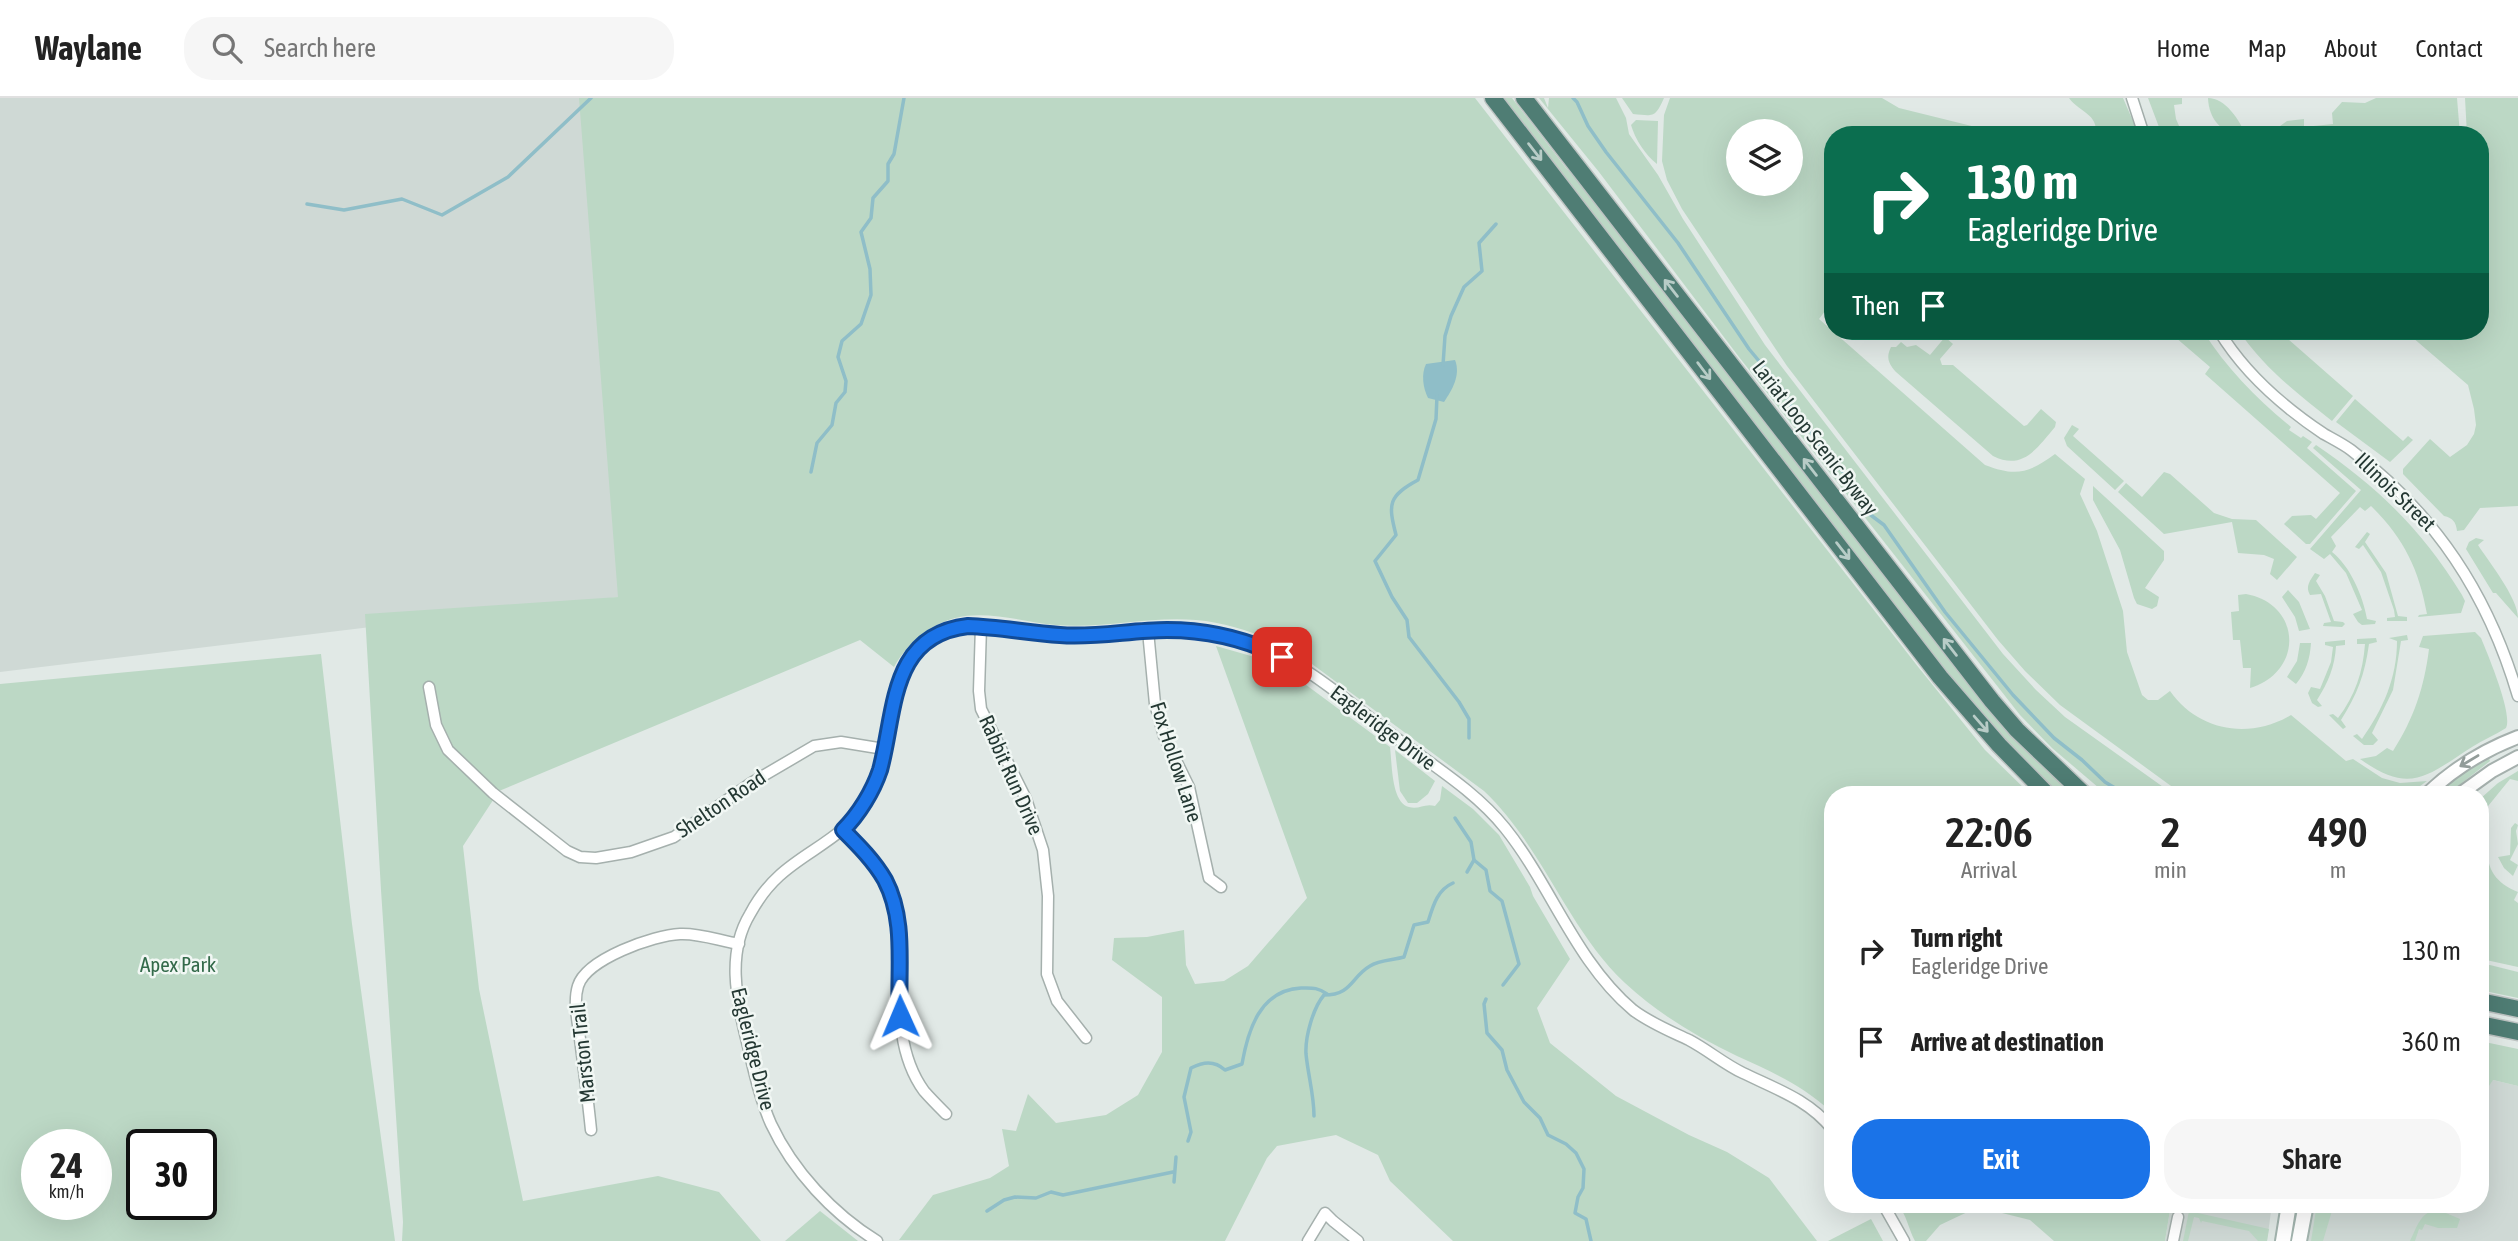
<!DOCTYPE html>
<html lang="en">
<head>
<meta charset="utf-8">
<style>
  body { margin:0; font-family:"Asap Condensed",sans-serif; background:#f6f6f6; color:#222; height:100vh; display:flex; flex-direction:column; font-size:26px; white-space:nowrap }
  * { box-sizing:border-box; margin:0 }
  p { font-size:23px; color:#767676 }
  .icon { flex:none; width:38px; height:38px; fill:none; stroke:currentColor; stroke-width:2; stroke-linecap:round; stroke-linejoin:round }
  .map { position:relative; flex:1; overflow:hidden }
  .side { position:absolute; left:1824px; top:688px; width:665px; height:427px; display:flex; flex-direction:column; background:#fff; border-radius:28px; box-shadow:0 7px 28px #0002 }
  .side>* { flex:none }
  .top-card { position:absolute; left:1824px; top:28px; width:665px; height:214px; border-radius:28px; box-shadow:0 7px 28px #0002; background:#0b6e4f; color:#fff; overflow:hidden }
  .controls { position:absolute; left:1726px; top:21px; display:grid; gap:14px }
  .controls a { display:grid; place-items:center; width:77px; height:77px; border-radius:50%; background:#fff; box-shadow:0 7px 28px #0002; font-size:35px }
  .speed { position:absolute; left:21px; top:1031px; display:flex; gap:14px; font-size:35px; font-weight:700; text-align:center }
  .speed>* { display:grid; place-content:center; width:91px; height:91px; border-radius:50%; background:#fff; box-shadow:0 7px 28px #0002; line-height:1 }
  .speed small { font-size:18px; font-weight:400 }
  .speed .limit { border:4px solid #111; border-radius:10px; background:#fff; color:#111 }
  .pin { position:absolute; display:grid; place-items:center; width:60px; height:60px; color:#fff; margin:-30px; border-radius:14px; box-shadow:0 4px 10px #0006 }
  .me { position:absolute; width:77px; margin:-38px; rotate:359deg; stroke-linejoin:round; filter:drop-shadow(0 0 5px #0008) }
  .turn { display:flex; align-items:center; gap:24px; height:147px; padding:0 28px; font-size:32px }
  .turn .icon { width:91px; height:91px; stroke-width:2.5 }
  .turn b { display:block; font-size:49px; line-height:60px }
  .then { display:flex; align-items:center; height:66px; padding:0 28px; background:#0003; gap:14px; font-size:26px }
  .eta { display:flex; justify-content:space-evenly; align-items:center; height:119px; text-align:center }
  .eta b { font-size:42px; font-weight:600; line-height:49px }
  .action { display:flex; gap:14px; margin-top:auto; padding:14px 28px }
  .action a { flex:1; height:80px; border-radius:28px; background:#1a73e8; color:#fff; font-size:28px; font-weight:600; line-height:80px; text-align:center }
  .action a+a { background:#f6f6f6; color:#222 }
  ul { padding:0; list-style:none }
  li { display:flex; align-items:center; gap:21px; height:91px; padding:0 28px }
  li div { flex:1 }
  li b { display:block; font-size:26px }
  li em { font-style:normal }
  header { display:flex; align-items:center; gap:42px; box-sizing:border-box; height:98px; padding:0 35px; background:#fff; border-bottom:2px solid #e0e0e0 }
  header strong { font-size:33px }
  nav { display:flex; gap:38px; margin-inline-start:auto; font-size:24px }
  .search { width:490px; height:63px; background:#f6f6f6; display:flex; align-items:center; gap:18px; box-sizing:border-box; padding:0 24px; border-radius:28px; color:#767676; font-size:26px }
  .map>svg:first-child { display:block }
</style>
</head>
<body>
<header>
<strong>Waylane</strong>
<div class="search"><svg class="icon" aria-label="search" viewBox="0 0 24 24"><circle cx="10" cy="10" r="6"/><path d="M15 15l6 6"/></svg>Search here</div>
<nav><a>Home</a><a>Map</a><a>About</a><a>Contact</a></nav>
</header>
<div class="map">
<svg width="2518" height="1143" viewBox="0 0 2518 1143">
  <rect width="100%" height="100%" fill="#e1e9e6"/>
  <g fill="#cfd9d5">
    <path d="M0,0H1210L618,499L0,574Z"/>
    <path d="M2480,979L2518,988V1143H2307L2313,1106H2480Z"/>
    <path d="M2171,1106H2272L2267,1143H2165Z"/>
  </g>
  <g fill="#bcd8c5" fill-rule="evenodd">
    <path d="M579,0H1475L1919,570L1985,652L2030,696H1832V1014C1800,986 1774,975 1737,958C1697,939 1657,915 1625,885C1567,830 1543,749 1484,693L1293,552C1262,537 1230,525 1196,522C1149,518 1103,531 1056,527C1023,524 988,512 955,520C928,527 907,546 894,569L860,542L499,693L463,748L479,891L523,1103L658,1078L719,1094L761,1143H402L403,1124L381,792L365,516L618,499Z"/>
    <path d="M1499,0H1512L1566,70L1597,104L2076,696H2054L1973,608Z"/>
    <path d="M1539,0H1544L1548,10L1549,0H1616L1626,20L1629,36L1658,77L1683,121L1765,247L2003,556L2036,592L2065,619L2173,696H2106L2052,650L2020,617L1739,259L1599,74Z"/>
    <path d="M1622,0H1664C1655,20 1654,18 1633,16Z"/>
    <path d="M1670,0H1882L1899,10L2008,37H1832V204L1819,221L1985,367C2016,379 2029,375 2055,356L2085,381L2080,396L2097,433L2123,513L2127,554L2142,597L2148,602H2158L2170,593C2198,633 2249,642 2291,617L2346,663L2353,661L2382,680L2400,685L2427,683L2416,691L2399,696H2182L2060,607L2025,573L1998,542L1787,268L1682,111L1667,82L1662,63L1664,17ZM1790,33V86H1738V33Z"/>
    <path d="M2069,0H2123L2139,37H2096C2098,15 2080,15 2069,0Z"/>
    <path d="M2148,0H2182V6L2174,7L2176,21L2183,37H2162Z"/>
    <path d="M2208,0C2225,0 2239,21 2245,36C2222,37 2209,22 2208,0Z"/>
    <path d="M2376,0H2457L2460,37H2284L2280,28L2287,23L2304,21V29L2333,26L2332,15L2342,4L2365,5Z"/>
    <path d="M2465,0H2518V408L2480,410L2464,432L2457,433C2456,424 2453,420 2444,418L2403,376V371L2430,341L2450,359L2467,347L2474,336L2476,327L2474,311L2468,287L2405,233H2480V37H2467Z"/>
    <path d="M1636,22L1658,23L1657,66C1646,58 1635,41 1631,27Z"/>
    <path d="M2168,233H2203C2227,271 2256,300 2291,329L2289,332L2301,340L2303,338L2312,344L2307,350L2356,393L2310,446H2306L2284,426L2292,418L2311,417L2316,421L2340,395L2205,276L2210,269Z"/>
    <path d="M2239,233H2279L2353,298L2332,323C2297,295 2264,270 2239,233Z"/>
    <path d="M1945,239L1953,246L1940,261L1942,267H1953L2024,328L2027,327L2041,311L2056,324L2055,329C2037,350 2023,373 1993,358L1896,274C1888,265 1886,259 1891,249H1896L1901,244L1907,249L1916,247L1930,257Z"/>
    <path d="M2355,301L2403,343L2408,338L2413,342L2390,364L2336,324Z"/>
    <path d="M2072,327L2079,331L2073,338L2124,383L2115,392L2067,348L2064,340Z"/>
    <path d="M2316,347C2378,389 2422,432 2462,497L2465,503L2461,515L2418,519L2419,517L2427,516C2419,471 2403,439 2371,408L2365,413L2360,409L2331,439L2336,448L2332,454C2350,468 2363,498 2367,521L2376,523L2375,526L2362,527L2358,524L2353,516L2362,512L2346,475L2330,456L2324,461L2310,451L2361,392L2313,350Z"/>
    <path d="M2164,374L2170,376L2214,415L2232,421L2256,422L2297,459L2277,482L2270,476L2274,461L2264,457L2238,455L2232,424L2164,436L2118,394L2126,385L2142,399Z"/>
    <path d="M2093,388L2164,453V462L2145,490L2159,499L2157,508L2152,511L2137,506L2134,500L2120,452L2093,402Z"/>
    <path d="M2367,434L2370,436L2365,444L2386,475L2398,518L2407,519V523H2387V520L2395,519L2394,512L2381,474L2363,447L2359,451L2355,449Z"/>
    <path d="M2476,440L2484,442L2478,447C2489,464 2518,500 2518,520L2496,495H2493L2466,451L2469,444Z"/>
    <path d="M2315,475L2320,477L2316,483L2325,498L2334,523L2343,524L2345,526L2342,529L2323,528L2324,525L2331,524L2321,496L2310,497C2305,488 2310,483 2315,475Z"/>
    <path d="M2288,492L2299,504L2310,531L2299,533L2295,519L2282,499Z"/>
    <path d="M2246,496C2302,506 2304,574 2250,590L2251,570H2243L2240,542H2233L2231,514L2239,513L2238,497Z"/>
    <path d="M2475,534L2481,540C2488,557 2513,616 2506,630C2495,637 2483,642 2472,649C2427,678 2410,697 2360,661L2376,658L2387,650L2393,653C2414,620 2424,590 2429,551L2419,549L2423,538Z"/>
    <path d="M2407,537L2408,542L2401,543L2393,592L2372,635L2378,642L2373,647H2364L2353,638L2357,636L2362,641C2383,611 2397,580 2397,543L2389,540Z"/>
    <path d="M2376,540L2377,544L2369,546C2365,576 2357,597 2341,622L2346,629L2343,631L2329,617L2333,616L2338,620C2355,598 2363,574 2365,546H2357V541Z"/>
    <path d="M2345,542V547L2336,548C2335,568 2328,585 2317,602L2322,608L2318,609L2312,605L2308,595L2311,589L2320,591L2331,564L2333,549L2325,547V544Z"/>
    <path d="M2300,545H2311C2310,561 2306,574 2296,586L2287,579L2297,563Z"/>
    <path d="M1216,548L1258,560L1294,578L1390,649C1392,664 1391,705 1409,709C1419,712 1424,705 1435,708L1440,702L1442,688L1473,711L1499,737L1530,789L1533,798L1570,861L1537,910L1550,945L1616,998L1689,1037L1727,1054L1769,1080L1817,1143H1453L1390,1083L1378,1057L1336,1037L1277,1048L1267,1060L1225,1143L899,1142L933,1097L990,1080L1009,1068L1002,1031L1016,1033L1028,996L1056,1025L1106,1017L1138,997L1162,954V899L1112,862L1114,840L1147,839L1184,832L1186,867L1195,886L1224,883L1248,868L1307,800Z"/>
    <path d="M321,556L352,826L395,1143H0V586ZM96,1046V1106H37V1046ZM142,1046H201V1106H142Z"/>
    <path d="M1395,652L1435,683L1428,696L1417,705H1408L1400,693Z"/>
    <path d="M2488,658L2490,663L2448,696H2435L2457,677Z"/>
    <path d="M2518,673V683L2510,681L2480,718L2486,724H2480V701L2498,685Z"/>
    <path d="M2515,725L2518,727L2516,733L2518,746L2510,762L2518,767L2513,778L2504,770L2498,759L2510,757L2511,730Z"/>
    <path d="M2480,748L2487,749C2487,772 2496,785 2518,794L2514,802L2518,805V869L2486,862L2480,851Z"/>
    <path d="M2490,867L2518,874V900L2480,892V868Z"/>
    <path d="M2480,943L2518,951V988L2493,982L2480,1001Z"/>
    <path d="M1897,1106H2171L2165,1143H2054L2030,1122L1978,1109L1940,1127L1926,1143H1915C1908,1130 1907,1117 1897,1106Z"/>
    <path d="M2317,1106H2334L2323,1143H2311Z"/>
    <path d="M2439,1112L2460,1121L2457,1130H2438L2425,1126L2422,1132L2419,1131L2415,1143H2410C2417,1129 2421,1112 2439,1112Z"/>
    <path d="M820,1113L858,1143H785Z"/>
    <path d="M2189,1113L2269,1131L2267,1143H2258L2249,1133L2202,1123L2201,1125L2199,1120L2194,1119L2188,1143H2183Z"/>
    <path d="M1871,1121L1883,1143H1828Z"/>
  </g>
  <path fill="#8fbec8" d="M1455,262C1461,277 1452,292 1444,304L1428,300C1423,290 1421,276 1426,266Z"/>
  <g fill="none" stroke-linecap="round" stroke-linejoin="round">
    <g stroke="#8fbec8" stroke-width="3.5">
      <path d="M1573,0L1577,4L1588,28L1606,54L1678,145L1749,251L1784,293L1793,313L1803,318L1814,340L1852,384L1868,415L1884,427L1945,514L2013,597L2054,640L2082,662L2105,684L2125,696"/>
      <path d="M307,106L344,112L402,101L442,117L508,79L591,0"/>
      <path d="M1443,267L1445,238L1451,218L1464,189L1482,173L1479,145L1496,126"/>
      <path d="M1437,298L1436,321L1418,382C1388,398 1388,406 1396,437L1375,463L1392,499L1407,522L1409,539L1459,604L1469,621V640"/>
      <path d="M811,374L817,345L832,327L836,305L845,294L846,283L838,259L842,243L861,226L871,197L870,171L861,134L871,120L873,100L888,83V66L894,56L904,0"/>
      <path d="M1455,720L1471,744L1474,762L1486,772L1490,793L1502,803L1519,866L1503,887"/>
      <path d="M1467,774L1474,762"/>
      <path d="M1486,901L1484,906L1487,935L1502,952L1507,972L1524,1004L1540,1020L1548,1037L1566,1046L1576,1055L1584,1071L1583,1090L1578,1099L1575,1115L1586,1121L1591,1143"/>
      <path d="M1314,1018C1314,997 1308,977 1306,956C1305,939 1313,910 1324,897C1352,897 1351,879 1370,868C1379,862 1394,862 1404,859L1414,827L1428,824C1433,808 1437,792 1453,785"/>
      <path d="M1188,1043L1191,1034L1184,999L1191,970C1203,964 1214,962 1225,972L1242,966C1248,932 1260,892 1301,890C1312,890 1317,889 1327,896"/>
      <path d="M1174,1084L1176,1059"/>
      <path d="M987,1113L1004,1102L1015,1099L1036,1100L1051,1094L1063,1097L1173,1074"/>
    </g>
    <g stroke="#a5b0ad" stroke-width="13">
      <g id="minor">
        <path d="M2132,0L2144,37"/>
        <path d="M2219,233C2245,276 2282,308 2324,336C2333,341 2343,346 2351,352C2436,417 2488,496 2518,598"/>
        <path d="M981,528L979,593L981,611L1026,701L1043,752L1048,798L1047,876L1057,903L1086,940"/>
        <path d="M1148,533L1155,606L1164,638L1189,689L1209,780L1221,789"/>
        <path d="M429,589L436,627L448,652L493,695L567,753L580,759L596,760L631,754L674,739L751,685L814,648L841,644L884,651"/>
        <path d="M843,732C865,754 885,775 894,806C900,825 899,844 899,864C899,907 897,956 924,993C931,1001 939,1009 946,1016"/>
        <path d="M591,1032C588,1002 584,972 580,941C578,925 573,904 578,888C586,861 654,837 680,836C700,835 720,843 739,846"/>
        <path d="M1883,1106L1904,1143"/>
        <path d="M877,1143C833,1116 793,1073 771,1026C759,999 753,968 746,940C736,899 727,854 750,816C757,803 768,788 779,778C808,751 847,739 866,702C870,693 876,683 879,673C898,615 887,537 968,528C1002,529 1035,537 1069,538C1133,539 1196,522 1258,547C1310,568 1354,609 1399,642C1435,669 1476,694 1505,730C1551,787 1575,863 1633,912C1650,925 1670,933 1689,942C1708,952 1724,966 1743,975C1776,991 1809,1002 1832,1031"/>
        <path d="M1308,1143L1325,1115L1333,1123L1358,1143"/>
        <path d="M2173,1143L2178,1119"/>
      </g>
    </g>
    <g stroke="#a5b0ad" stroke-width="16">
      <g id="tertiary">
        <path d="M2427,696C2453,671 2484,652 2518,639"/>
        <path d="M2460,696L2492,673L2518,659"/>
      </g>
    </g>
    <g stroke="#a2b4ae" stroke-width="18">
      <g id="secondary">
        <path d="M2283,1143L2289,1106"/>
        <path d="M2299,1143L2306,1106"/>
      </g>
    </g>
    <g stroke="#bdc3c2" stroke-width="19">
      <g id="trunk">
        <path d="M1493,0L1940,579L1999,647L2047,696"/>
        <path d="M1524,0L1992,603L2017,632L2084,696"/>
        <path d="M2480,903L2518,911"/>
        <path d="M2480,926L2518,934"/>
      </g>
    </g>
    <use href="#minor" stroke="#fff" stroke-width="10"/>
    <use href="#tertiary" stroke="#fff" stroke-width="12"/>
    <use href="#secondary" stroke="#fff" stroke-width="14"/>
    <use href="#trunk" stroke="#4f7d74" stroke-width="16"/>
  </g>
  <defs><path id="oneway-shaft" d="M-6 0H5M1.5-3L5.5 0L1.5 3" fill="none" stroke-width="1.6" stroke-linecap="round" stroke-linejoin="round" transform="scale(1.75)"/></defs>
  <g stroke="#b8ccc7">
    <use href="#oneway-shaft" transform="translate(1535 54) rotate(52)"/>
    <use href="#oneway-shaft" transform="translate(1671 190) rotate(-128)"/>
    <use href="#oneway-shaft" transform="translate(1704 273) rotate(53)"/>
    <use href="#oneway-shaft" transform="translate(1810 369) rotate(-128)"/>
    <use href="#oneway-shaft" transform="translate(1843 453) rotate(52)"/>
    <use href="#oneway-shaft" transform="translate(1950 549) rotate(-128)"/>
    <use href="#oneway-shaft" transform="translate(1981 626) rotate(49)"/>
  </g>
  <use stroke="#929c99" href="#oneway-shaft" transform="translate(2469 663) rotate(149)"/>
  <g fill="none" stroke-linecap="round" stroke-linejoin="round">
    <g stroke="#114b97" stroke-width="18">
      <path id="route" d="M900,918C897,873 907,824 885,782C874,763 859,748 843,732C859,716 873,693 880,672C896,614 889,537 968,528C999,529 1029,535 1060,537C1096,540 1131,532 1167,532C1208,532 1246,541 1282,559"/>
    </g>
    <use href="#route" stroke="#1a73e8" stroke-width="12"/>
  </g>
  <g text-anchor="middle" stroke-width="5" stroke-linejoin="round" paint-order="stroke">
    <g font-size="21" fill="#243833" stroke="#f1f7f4">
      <text transform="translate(1815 340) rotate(52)" y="7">Lariat Loop Scenic Byway</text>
      <text transform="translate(2395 394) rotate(44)" y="7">Illinois Street</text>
      <text transform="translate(1383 630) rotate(37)" y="7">Eagleridge Drive</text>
      <text transform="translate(1176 664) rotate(72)" y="7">Fox Hollow Lane</text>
      <text transform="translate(1011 677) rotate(66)" y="7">Rabbit Run Drive</text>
      <text transform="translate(721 706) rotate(-34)" y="7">Shelton Road</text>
      <text transform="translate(753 951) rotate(76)" y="7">Eagleridge Drive</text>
      <text transform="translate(583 955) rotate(-96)" y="7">Marston Trail</text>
    </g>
    <g font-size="21" fill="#336a4a" stroke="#f1f7f4">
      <text x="178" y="874">Apex Park</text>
    </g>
  </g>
</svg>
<div class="controls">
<a><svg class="icon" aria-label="layers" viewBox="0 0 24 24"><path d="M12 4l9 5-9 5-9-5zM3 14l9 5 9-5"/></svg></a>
</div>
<div class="speed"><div>24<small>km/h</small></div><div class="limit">30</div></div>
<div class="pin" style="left:1282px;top:559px;background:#d93025"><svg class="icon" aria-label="arrive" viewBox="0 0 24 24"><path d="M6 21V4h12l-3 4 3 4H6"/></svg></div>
<svg class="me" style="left:900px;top:918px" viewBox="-20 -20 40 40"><path d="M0-17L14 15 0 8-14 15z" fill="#1a73e8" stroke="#fff" stroke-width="4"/></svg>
<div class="top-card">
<div class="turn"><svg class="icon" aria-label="right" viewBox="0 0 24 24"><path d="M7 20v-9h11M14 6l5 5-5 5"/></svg><div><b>130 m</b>Eagleridge Drive</div></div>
<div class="then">Then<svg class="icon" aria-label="arrive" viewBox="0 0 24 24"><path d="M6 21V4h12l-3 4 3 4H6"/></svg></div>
</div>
<section class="side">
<div class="eta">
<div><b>22:06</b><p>Arrival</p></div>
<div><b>2</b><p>min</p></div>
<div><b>490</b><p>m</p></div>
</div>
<ul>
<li><svg class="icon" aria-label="right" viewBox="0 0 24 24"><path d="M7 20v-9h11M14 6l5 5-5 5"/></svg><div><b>Turn right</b><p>Eagleridge Drive</p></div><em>130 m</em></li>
<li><svg class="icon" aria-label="arrive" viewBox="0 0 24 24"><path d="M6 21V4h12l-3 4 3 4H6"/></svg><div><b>Arrive at destination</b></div><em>360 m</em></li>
</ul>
<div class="action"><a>Exit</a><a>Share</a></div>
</section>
</div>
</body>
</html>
